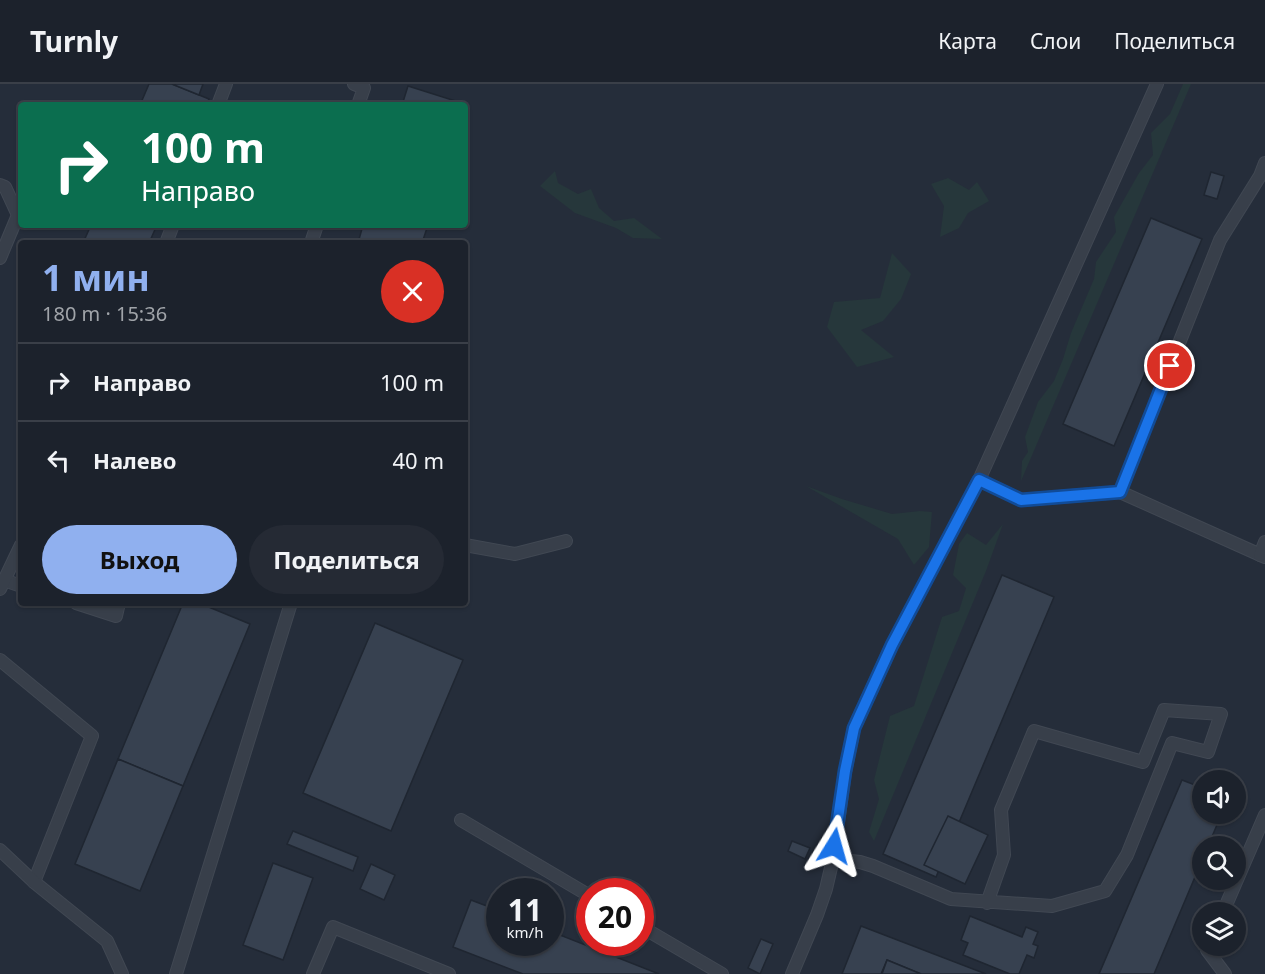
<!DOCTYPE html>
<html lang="ru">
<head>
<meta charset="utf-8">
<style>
  body { margin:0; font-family:"Noto Sans",sans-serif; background:#252a34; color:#f1f3f6; height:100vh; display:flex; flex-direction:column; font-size:22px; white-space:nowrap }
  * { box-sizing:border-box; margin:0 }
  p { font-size:20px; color:#a0a4a9 }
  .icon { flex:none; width:33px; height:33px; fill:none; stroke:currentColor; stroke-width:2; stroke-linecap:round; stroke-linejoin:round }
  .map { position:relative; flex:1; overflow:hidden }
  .details { position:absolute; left:18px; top:156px; width:450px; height:366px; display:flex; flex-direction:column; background:#1c222c; border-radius:6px; box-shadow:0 2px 4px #0004,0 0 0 2px #3a3f48 }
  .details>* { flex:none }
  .hud { position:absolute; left:18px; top:18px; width:450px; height:126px; border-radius:6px; box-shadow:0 2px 4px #0004,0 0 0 2px #3a3f48; background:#0b6e4f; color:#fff; overflow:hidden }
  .controls { position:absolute; left:1192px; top:686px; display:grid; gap:12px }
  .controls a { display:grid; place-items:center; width:54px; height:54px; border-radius:50%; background:#1c222c; box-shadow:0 2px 4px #0004,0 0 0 2px #3a3f48; font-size:30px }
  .speed { position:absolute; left:486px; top:794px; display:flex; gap:12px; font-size:30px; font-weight:700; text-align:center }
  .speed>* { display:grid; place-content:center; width:78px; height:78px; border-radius:50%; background:#1c222c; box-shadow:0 2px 4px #0004,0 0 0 2px #3a3f48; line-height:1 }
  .speed small { font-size:15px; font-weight:400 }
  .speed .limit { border:9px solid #d22; background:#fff; color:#111 }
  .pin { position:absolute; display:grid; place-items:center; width:51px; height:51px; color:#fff; margin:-26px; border:3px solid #fff; border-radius:50%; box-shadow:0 2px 6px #0007 }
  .me { position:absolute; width:66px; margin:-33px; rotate:8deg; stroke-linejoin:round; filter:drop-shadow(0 0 4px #0008) }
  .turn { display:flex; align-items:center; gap:21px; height:126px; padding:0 24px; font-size:27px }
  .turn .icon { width:78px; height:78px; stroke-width:2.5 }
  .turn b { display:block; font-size:42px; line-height:51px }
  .round { display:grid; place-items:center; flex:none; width:63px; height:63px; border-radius:32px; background:#252a34 }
  .summary { display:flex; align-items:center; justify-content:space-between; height:102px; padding:0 24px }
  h1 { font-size:36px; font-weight:700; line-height:45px; color:#90b0ef }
  .action { display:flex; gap:12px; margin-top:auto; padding:12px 24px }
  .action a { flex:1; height:69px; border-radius:36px; background:#90b0ef; color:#111; font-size:24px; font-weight:700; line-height:69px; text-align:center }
  .action a+a { background:#252a34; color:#f1f3f6 }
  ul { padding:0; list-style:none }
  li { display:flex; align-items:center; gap:18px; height:78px; padding:0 24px; border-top:2px solid #3a3f48 }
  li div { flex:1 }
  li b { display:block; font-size:22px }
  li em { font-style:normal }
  header { display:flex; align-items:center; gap:36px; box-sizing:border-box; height:84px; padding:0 30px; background:#1c222c; border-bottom:2px solid #3a3f48 }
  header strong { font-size:28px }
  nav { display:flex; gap:33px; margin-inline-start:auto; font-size:21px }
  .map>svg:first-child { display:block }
</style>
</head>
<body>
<header>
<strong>Turnly</strong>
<nav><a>Карта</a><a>Слои</a><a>Поделиться</a></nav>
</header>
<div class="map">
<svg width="1265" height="890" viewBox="0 0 1265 890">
  <rect width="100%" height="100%" fill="#252d3a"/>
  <g fill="#26373b">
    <path d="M1183,0H1191L1021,397L1022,377L1028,368L1025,353L1038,318L1054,297L1063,275L1071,249L1094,195L1096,178L1116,148L1114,133L1139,89L1153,71L1151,49L1170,30Z"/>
    <path d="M555,87L558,99L578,110L591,105L599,124L614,137L634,134L662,155L633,154L616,144L575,129L540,102Z"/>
    <path d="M948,94L969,106L977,98L989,117L968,129L959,144L940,153L944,122L931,100Z"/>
    <path d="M892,169L911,190L901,215L883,237L861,246L894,273L857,283L827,243L834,218L880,214Z"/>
    <path d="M806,402L842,415L892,430L920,427L932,428L929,463L914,481L898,455Z"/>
    <path d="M1003,440L986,487L874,757L869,748L879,715L874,696L890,632L914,622L942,533L959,527L966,504L953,491L959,460L967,449L986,461Z"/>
  </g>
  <g fill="#374150" stroke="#1f2631" stroke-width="1.5">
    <path d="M149,0H172L209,15L207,21H140Z"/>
    <path d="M172,0H203L199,11Z"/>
    <path d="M408,2L465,20V21H402Z"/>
    <path d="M1211,88L1224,92L1217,115L1204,111Z"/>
    <path d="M1151,134L1202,155L1114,362L1063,340Z"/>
    <path d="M91,141H157L149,159H83Z"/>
    <path d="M363,141H428L422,159H358Z"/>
    <path d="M1002,491L1054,513L936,793L883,770Z"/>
    <path d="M183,519H199L250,540L183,702L118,675Z"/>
    <path d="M375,539L463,576L391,747L303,709Z"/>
    <path d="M118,675L183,702L140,807L75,780Z"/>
    <path d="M1182,696L1203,704V729H1222L1208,762H1203V774L1154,890H1099Z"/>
    <path d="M948,732L988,751L965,800L924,781Z"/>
    <path d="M293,747L358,773L353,787L287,760Z"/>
    <path d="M792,757L810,764L805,775L788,767Z"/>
    <path d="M273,779L313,794L283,876L243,861Z"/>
    <path d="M371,780L395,791L384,816L360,805Z"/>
    <path d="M471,816L500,827V858H550V847L659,890H523L453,863Z"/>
    <path d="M970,832L1022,853L1026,843L1038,848L1033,860L1038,862L1034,874L1027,871L1019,890H1010L963,871L968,859L961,856Z"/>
    <path d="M861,842L986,890H921L887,876L881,890H842Z"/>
    <path d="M761,855L773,860L760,890L748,884Z"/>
    <path d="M887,876L921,890H882Z"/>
  </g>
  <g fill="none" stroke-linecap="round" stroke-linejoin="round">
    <g stroke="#414853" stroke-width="14">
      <g id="lane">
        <path d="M354,0L364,4L358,21"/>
        <path d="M218,21L226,0"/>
        <path d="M0,101L5,103L18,131L0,174"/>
        <path d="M166,159L173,141"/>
        <path d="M311,159L317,141"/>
        <path d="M979,396L1021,416L1120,408L1265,473"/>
        <path d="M1120,408L1220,156L1260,92L1265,79"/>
        <path d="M465,461L515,470L566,457"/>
        <path d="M1260,471L1265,458"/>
        <path d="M4,496L21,502"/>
        <path d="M0,505L21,461"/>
        <path d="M76,519L116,532L119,519"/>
        <path d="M0,576L92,652L34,798"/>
        <path d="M461,736L590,812"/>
        <path d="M0,766L34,798L107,857L122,890"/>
        <path d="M833,775L860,778L873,782L951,815L1052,822L1105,807L1127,771L1172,659L1208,668L1221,630L1164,626L1143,678L1034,647L1001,726L1004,771L987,819"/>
        <path d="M1223,828L1265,731"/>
        <path d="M640,842L722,890"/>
        <path d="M1209,861L1207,866L1225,890"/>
        <path d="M176,890L291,519"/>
        <path d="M313,890L333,843L449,890"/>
        <path d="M792,890L817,831L826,805L833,775L845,688L854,644L892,561L979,396L1157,0"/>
      </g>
    </g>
    <use href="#lane" stroke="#383f4a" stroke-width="12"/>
  </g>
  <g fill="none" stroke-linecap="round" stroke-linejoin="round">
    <g stroke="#114b97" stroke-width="15">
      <path id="route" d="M834,762L845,687L854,644L892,561L979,396L1021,416L1120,408L1170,282"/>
    </g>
    <use href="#route" stroke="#1a73e8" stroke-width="10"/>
  </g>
</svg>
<div class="controls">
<a><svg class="icon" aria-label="sound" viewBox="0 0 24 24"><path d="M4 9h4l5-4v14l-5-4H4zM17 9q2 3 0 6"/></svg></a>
<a><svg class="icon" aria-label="search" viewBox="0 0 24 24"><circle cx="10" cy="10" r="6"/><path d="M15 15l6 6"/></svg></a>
<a><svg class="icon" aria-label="layers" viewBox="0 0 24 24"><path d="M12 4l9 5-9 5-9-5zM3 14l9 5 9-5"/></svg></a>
</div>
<div class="speed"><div>11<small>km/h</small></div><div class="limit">20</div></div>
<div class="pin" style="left:1170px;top:282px;background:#d93025"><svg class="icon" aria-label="arrive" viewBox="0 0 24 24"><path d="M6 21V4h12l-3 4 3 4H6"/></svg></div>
<svg class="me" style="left:834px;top:762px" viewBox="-20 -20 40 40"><path d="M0-17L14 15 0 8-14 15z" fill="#1a73e8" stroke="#fff" stroke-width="4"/></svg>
<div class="hud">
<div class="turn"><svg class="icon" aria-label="right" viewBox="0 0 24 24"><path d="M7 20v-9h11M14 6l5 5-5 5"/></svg><div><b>100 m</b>Направо</div></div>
</div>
<section class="details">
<div class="summary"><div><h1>1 мин</h1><p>180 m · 15:36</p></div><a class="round" style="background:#d93025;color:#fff"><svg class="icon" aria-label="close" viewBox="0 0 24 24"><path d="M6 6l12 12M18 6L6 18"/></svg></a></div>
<ul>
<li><svg class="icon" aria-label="right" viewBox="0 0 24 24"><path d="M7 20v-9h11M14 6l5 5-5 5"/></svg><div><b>Направо</b></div><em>100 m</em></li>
<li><svg class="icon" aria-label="left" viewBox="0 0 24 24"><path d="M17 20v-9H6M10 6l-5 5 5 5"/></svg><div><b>Налево</b></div><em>40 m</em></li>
</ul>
<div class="action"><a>Выход</a><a>Поделиться</a></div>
</section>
</div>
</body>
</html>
